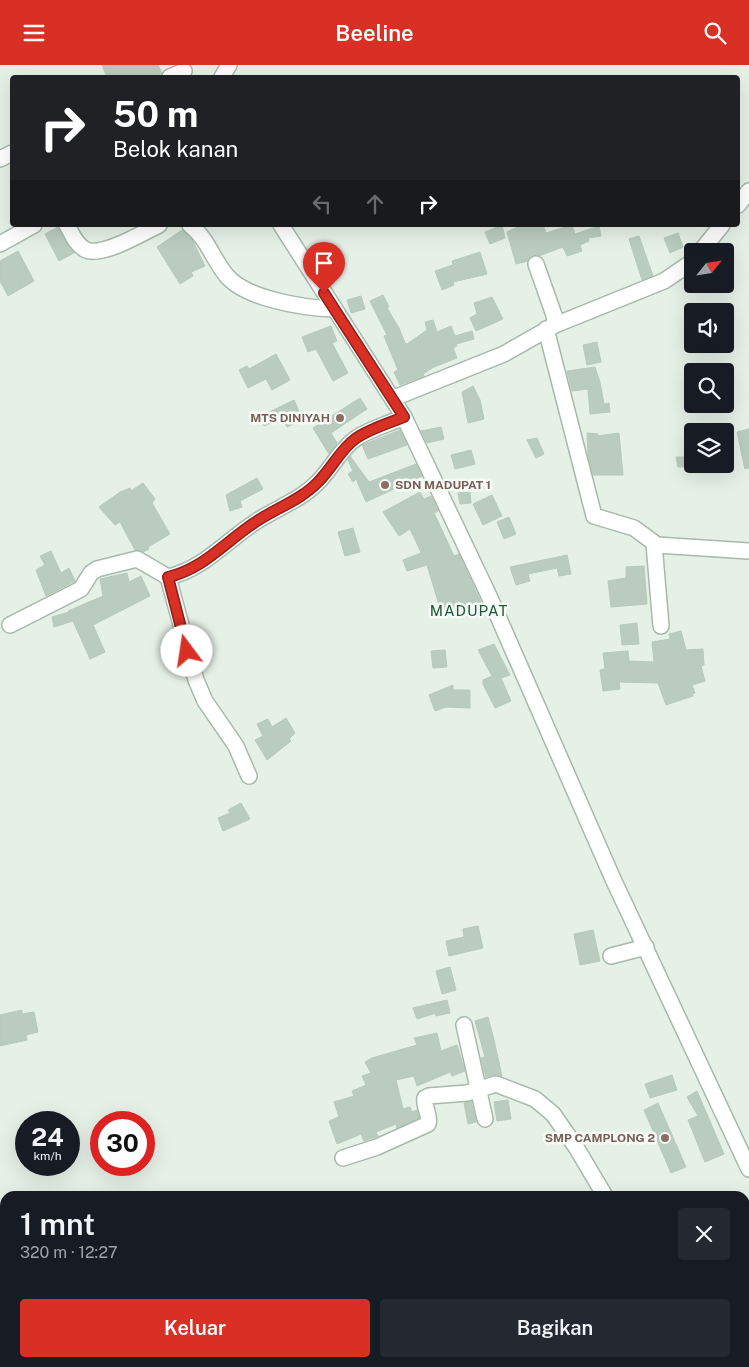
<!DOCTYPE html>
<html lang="id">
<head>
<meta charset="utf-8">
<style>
  body { margin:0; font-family:"Public Sans",sans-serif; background:#242831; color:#f1f3f6; height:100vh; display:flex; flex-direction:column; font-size:19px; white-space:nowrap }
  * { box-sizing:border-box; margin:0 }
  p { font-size:16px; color:#9ea1a6 }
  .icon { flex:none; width:28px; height:28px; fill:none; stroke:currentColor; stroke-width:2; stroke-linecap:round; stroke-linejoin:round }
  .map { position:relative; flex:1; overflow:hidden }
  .details { position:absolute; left:0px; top:1126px; width:750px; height:176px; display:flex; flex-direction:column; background:#171b24; border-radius:15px 15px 0 0; box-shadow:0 5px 20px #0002 }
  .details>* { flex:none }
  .guide { position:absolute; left:10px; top:10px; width:730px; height:152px; border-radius:5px; box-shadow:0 5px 20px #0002; background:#202124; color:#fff; overflow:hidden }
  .needle { width:32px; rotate:60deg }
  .tools { position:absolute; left:684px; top:178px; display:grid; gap:10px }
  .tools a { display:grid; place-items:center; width:50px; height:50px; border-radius:5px; background:#171b24; box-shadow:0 5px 20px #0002; font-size:25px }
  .speed { position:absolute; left:15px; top:1046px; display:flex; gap:10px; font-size:25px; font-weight:700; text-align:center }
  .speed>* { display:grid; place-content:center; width:65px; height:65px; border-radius:50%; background:#171b24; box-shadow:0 5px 20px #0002; line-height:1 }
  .speed small { font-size:12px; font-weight:400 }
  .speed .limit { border:8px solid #d22; background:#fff; color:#111 }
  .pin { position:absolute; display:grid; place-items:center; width:42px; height:42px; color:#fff; margin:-51px -21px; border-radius:50% 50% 50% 0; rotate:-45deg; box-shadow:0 0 5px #0007 }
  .pin .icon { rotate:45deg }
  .me { position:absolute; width:55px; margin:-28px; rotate:346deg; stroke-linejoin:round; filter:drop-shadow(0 0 4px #0008) }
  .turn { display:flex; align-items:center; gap:18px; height:105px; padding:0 20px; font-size:22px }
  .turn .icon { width:65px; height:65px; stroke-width:2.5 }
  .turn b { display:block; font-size:35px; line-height:42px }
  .lanes { display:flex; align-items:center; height:48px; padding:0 20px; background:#0003; justify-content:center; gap:25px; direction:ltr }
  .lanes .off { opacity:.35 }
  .round { display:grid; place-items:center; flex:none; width:52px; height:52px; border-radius:5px; background:#242831 }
  .head { display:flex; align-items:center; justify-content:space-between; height:85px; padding:0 20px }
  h1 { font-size:30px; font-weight:600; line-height:38px }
  .cta { display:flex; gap:10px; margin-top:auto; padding:10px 20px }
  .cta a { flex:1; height:58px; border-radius:5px; background:#d93025; color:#fff; font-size:20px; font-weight:600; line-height:58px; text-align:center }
  .cta a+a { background:#242831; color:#f1f3f6 }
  header { display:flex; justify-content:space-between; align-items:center; height:65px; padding:0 20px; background:#d93025; color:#fff; font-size:22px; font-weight:600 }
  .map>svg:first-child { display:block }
</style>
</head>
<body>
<header><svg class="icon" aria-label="menu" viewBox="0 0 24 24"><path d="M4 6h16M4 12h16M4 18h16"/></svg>Beeline<svg class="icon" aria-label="search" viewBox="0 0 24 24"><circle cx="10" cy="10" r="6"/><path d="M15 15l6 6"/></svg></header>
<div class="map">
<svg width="749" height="1302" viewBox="0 0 749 1302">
  <rect width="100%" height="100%" fill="#e5f0e7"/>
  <g fill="#bacbbf" stroke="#b6cabb">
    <path d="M102,0H158L162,8L161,12H107Z"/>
    <path d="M502,160L505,173L490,179L485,167Z"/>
    <path d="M522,160H543L546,168L572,160L575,169L599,161L601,171L588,173L589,176L580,180L582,186L567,191L563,182L539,191L532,190L528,196L516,199L507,167Z"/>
    <path d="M58,162L74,188L59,196L45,169Z"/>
    <path d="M182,165L193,176L205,201L191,207L193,211L180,219L157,182Z"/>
    <path d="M678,168L683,182L670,188L664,173Z"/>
    <path d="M639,171L653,211L642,215L629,174Z"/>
    <path d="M18,186L34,216L8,231L0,216V196Z"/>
    <path d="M480,187L487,209L453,217L454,220L442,225L435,206L453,200L452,196Z"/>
    <path d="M383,230L389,242L387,243L399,263L405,278L407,279L427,265L425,257L433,255L437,267L451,261L455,271L472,266L474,274L456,279L457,281L453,283L457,293L434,302L423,309L424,311L400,320L394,307L398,305L384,271L387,270L370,236Z"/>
    <path d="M361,231L365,244L351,248L347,235Z"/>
    <path d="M492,232L503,254L476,266L470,253L477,249L474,238Z"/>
    <path d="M331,261L337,276L332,278L348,308L333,316L316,284L308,287L302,272Z"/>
    <path d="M597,277L601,297L587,300L583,280Z"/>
    <path d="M276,289L290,315L272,325L266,314L248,323L239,305L247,301L249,304Z"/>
    <path d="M595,302L600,317L604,339L609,338L610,347L590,349L588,324L572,326L567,306Z"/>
    <path d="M473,321L480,335L484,354L468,358L462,327Z"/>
    <path d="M360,333L367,344L331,368L337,378L329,389L313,363Z"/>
    <path d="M294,335L303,355L287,362L282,353L264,361L259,352Z"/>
    <path d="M441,362L444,374L427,378L421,366Z"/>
    <path d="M749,364V403L745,404L737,367Z"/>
    <path d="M400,365L407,380L368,394L362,380Z"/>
    <path d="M587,368L598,369V371L619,368L623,410H593L588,390Z"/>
    <path d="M537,373L544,389L536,393L527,375Z"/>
    <path d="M471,385L475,399L455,404L451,390Z"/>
    <path d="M350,391L369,417L416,399L422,411L366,437L356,414L353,417L348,409L353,406L348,395Z"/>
    <path d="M676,392H692V401L678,402Z"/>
    <path d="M257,413L263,424L240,436L242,442L230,446L226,430Z"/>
    <path d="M143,418L155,434L152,438L170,469L148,482L149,484L143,487L135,485L120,457L115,460L99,442L120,427L130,423L131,426Z"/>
    <path d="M420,427L424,434L431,431L438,446L434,448L454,491L459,489L481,537L463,545L440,543L427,500L407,506L403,495L421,488L420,485L410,464L399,471L383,447Z"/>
    <path d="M470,427L471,438L460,439L458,428Z"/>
    <path d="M492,430L502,451L483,460L473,439Z"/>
    <path d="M509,452L516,469L504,474L497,457Z"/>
    <path d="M353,463L360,487L345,491L338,467Z"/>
    <path d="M51,486L61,508L69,503L75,516L46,531L36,505L45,500L40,491Z"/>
    <path d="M567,490L571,509L559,511L557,503L528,509L530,516L516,520L510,502Z"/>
    <path d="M644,501L647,539L611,542L608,516L626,513V502Z"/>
    <path d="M127,508L129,517L141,511L150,531L93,560L105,587L90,594L73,556L54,562L52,552L69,547L68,546L103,531L100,514Z"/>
    <path d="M637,558L639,579L622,580L620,560Z"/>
    <path d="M681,566L686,585L703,584L704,600L701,601L705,616L692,620L695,628L692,629L693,631L666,640L658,618L619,617L620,624L603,626L600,605L605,604L603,588L628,586L629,596L654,597L652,577L670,574L669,569Z"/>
    <path d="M494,579L510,610L501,613L511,636L495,643L483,619V615L492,611L478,585Z"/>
    <path d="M445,585L447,602L433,603L431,586Z"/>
    <path d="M453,620V625H470V643L446,642L435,646L429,630Z"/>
    <path d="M286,653L295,668L289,674L291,676L267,695L255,675L263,671L257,659L268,654L272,662Z"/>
    <path d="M241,738L250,754L223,766L218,753L230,748L228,745Z"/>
    <path d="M478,861L483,883L449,891L446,876L464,872L463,864Z"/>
    <path d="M593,865L600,896L580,900L574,869Z"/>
    <path d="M450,902L456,925L442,929L436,906Z"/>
    <path d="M447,935L450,948L436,951V948L417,954L413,943Z"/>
    <path d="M22,945V949L34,947L38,967L26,970L27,975L0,981V950Z"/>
    <path d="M488,952L494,975L502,1011L494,1010L486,1012L482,996L481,993L485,992L475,956Z"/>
    <path d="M437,968L441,986L457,980L465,1006L452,1011L450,1007L417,1021L414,1011L396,1015L403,1044L410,1042L412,1047L417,1045L419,1053L397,1063L396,1059L376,1067L378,1071L364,1076L361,1069L337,1079L329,1056L339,1052L334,1037L354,1031L352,1026L366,1020L362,1011L371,1008L365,997L372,993L417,980L414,973Z"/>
    <path d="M672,1010L677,1025L650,1033L645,1019Z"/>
    <path d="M697,1026L724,1089L705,1097L688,1055L698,1051L687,1032Z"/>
    <path d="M508,1035L511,1054L497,1056L494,1037Z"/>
    <path d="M471,1036L476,1057L468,1059L464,1038Z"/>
    <path d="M658,1038L686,1102L671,1108L644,1045Z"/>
  </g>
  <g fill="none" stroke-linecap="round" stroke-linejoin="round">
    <g stroke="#a6b9ac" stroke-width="18">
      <g id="minor">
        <path d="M170,12L184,6"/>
        <path d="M222,12L229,0"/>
        <path d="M0,94L12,88"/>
        <path d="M738,140L749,126"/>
        <path d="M67,160C72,169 76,180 86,185C103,192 142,168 159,160"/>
        <path d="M190,160C207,173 213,194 226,210C245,234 304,243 334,244"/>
        <path d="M281,160L404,352L490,533L613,814L749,1104"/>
        <path d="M0,179L34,160"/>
        <path d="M701,186L722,160"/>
        <path d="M555,260L664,216L692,197"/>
        <path d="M546,264L594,451L634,463L657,480L749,486"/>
        <path d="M394,333L504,289L555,260L554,250L536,199"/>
        <path d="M654,479L661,561"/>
        <path d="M168,512L196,615L205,636L236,681L249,711"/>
        <path d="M10,560L81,524L91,508L97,504L137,494L168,512C204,504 227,475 257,456C277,443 302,434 318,417C332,403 340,385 355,374C369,364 389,359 404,352"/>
        <path d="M611,891L646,882"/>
        <path d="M464,960L485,1054"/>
        <path d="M343,1093L377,1082L428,1059C431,1050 423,1042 425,1033L429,1031L467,1028L496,1019L535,1034L553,1049L576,1082L605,1131"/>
        <path d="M0,1260H5"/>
        <path d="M233,1298L290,1302"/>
        <path d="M690,1298L691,1302"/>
      </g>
    </g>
    <use href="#minor" stroke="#fff" stroke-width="15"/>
  </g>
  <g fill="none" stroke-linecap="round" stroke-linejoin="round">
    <g stroke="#8d1f18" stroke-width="12">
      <path id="route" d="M187,586L168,512C204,504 227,475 257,456C277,443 302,434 318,417C332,403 340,385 355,374C369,364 389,358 404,352L324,228"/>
    </g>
    <use href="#route" stroke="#d93025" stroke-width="9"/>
  </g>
  <g fill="#8d6e63" stroke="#f6fbf7" stroke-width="2">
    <circle cx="340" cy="353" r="5"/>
    <circle cx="385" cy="420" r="5"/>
    <circle cx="665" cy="1073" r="5"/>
  </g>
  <g text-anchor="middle" stroke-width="5" stroke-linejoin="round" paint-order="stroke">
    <g font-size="12" font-weight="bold" fill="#785e54" stroke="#f6fbf7" text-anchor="end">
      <text x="330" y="357">MTS DINIYAH</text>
      <text x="395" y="424" text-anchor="start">SDN MADUPAT 1</text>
      <text x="655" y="1077">SMP CAMPLONG 2</text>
    </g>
    <g font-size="15" letter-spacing="1" fill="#1a5935" stroke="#f6fbf7">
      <text x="469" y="551">MADUPAT</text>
    </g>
  </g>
</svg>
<div class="tools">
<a><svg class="needle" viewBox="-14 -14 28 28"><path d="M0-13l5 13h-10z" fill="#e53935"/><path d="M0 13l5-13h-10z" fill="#9ea1a6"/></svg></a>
<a><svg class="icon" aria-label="sound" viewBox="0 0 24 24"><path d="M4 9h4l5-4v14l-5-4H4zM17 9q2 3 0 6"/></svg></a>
<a><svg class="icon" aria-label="search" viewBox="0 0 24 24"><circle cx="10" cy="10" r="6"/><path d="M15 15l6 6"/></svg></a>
<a><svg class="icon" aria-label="layers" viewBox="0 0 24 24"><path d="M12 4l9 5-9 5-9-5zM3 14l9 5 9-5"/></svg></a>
</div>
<div class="speed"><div>24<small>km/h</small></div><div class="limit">30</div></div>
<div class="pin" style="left:324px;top:228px;background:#d93025"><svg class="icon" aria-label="arrive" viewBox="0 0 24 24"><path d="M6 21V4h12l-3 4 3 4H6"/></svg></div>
<svg class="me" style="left:187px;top:586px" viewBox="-20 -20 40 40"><circle r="19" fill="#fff"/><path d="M0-13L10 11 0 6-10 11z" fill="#d93025"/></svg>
<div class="guide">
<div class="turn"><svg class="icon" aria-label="right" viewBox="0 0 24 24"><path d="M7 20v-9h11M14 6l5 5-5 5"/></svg><div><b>50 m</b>Belok kanan</div></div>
<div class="lanes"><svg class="icon off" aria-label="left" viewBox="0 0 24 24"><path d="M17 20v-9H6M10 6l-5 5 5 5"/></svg><svg class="icon off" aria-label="ahead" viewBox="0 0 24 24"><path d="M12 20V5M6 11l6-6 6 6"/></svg><svg class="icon" aria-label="right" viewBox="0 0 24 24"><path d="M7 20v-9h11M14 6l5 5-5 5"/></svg></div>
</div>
<section class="details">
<div class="head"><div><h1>1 mnt</h1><p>320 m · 12:27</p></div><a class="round"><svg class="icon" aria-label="close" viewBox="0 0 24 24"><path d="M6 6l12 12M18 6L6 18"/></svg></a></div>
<div class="cta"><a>Keluar</a><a>Bagikan</a></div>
</section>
</div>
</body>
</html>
